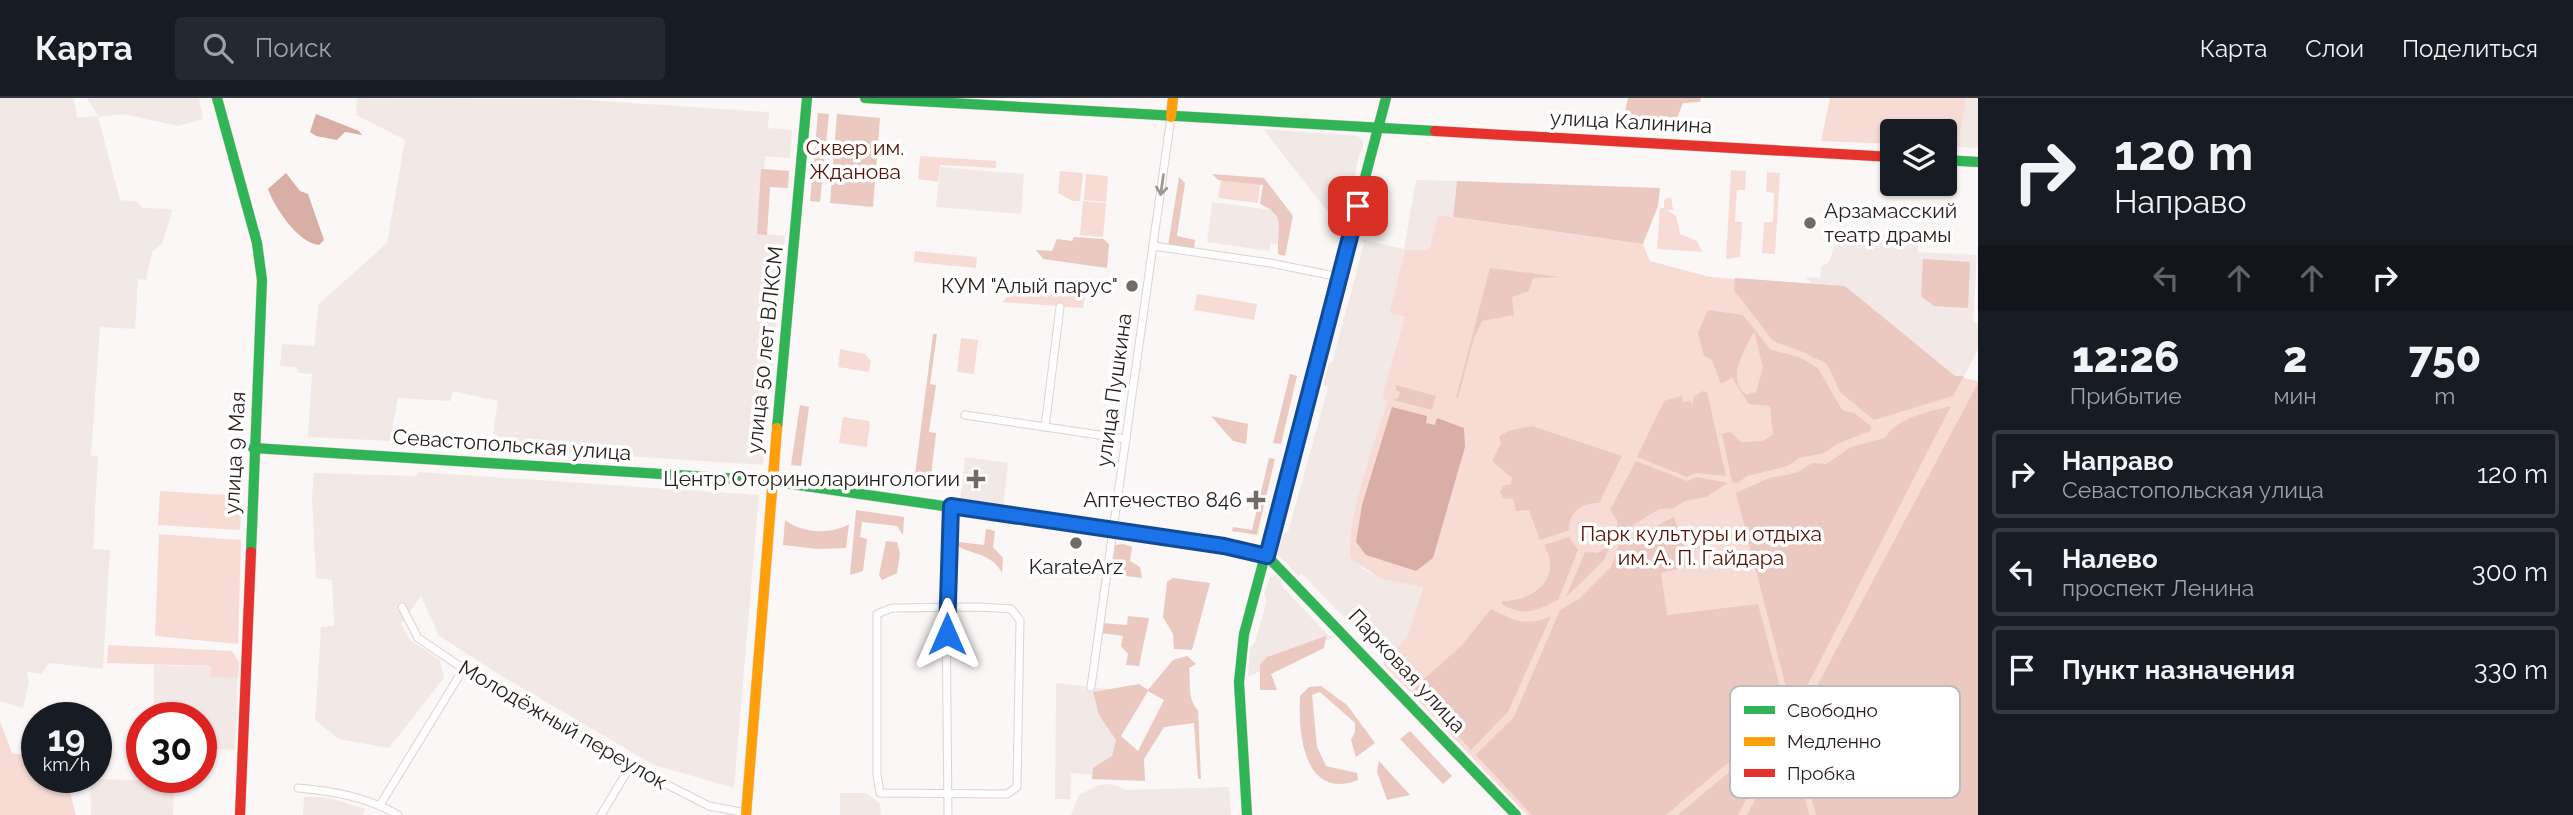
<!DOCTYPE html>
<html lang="ru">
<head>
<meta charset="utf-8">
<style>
  body { margin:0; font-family:Raleway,sans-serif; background:#242831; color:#f1f3f6; height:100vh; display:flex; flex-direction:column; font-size:26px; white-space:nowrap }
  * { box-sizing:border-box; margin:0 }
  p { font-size:23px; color:#9ea1a6 }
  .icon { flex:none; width:38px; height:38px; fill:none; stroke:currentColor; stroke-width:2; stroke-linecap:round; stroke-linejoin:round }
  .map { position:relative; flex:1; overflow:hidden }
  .side { display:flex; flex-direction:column; background:#171b24; width:595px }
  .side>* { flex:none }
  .top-card { background:#171b24; color:#f1f3f6; overflow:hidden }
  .fabs { position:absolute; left:1880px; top:21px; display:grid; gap:14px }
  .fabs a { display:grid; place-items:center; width:77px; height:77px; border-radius:7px; background:#171b24; box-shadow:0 2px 5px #0004; font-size:35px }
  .speed { position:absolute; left:21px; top:604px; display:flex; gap:14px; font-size:35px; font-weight:700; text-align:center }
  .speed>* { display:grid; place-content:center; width:91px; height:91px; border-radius:50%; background:#171b24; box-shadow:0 2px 5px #0004; line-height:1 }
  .speed small { font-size:18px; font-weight:400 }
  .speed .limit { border:10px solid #d22; background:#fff; color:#111 }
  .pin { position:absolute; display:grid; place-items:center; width:60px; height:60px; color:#fff; margin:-30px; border-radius:14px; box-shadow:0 4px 10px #0006 }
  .me { position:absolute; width:77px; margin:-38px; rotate:0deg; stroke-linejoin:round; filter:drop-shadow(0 0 5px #0008) }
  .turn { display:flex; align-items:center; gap:24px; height:147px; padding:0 21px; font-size:32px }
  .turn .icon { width:91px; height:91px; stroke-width:2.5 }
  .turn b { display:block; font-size:49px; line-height:60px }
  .lanes { display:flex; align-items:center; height:66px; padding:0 21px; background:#0003; justify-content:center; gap:35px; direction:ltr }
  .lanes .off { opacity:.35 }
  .eta { display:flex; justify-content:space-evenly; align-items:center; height:119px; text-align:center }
  .eta b { font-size:42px; font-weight:800; line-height:49px }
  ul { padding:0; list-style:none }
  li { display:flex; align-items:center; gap:21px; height:88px; margin:0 14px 10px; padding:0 7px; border:4px solid #363941; border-radius:7px }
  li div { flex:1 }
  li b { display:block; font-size:26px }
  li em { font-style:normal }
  header { display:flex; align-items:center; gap:42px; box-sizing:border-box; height:98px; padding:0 35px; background:#171b24; border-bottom:2px solid #363941 }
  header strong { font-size:33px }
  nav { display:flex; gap:38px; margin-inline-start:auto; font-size:24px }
  .search { width:490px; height:63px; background:#242831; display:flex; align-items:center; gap:18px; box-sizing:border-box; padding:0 24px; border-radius:7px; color:#9ea1a6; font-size:26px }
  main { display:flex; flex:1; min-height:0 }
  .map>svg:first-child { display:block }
</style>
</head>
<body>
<header>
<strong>Карта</strong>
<div class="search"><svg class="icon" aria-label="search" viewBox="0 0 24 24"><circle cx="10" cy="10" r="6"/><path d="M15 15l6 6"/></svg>Поиск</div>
<nav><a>Карта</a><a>Слои</a><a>Поделиться</a></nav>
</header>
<main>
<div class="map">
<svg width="1978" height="717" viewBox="0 0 1978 717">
  <rect width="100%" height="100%" fill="#fbf7f6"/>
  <g fill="#f2e9e6">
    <path d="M0,0H74L77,20L98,18L87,0H199L203,21L178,28L123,16L98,19L120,102L138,104L142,110L172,111L171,118L162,146L152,154L146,182L138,181L135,231L100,229L91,358L98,359L93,451L110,452L103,571L49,565L41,576L27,574L29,584L23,610L0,603Z"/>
    <path d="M357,0L573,1L769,14L768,30L792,32L790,60L765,58L764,71L789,73L788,90L770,89L767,136L785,138L763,367L503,350L502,340L493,335L498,303L453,293L450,303L398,300L390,343L308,339L312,276L299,275L296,269L280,268L282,246L314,248L319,206L387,145L405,42L356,17Z"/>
    <path d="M1967,0H1978V50L1957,49Z"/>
    <path d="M1263,31L1358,38L1363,43V53L1360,54L1342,132Z"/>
    <path d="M940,69L1024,76L1021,116L936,109Z"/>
    <path d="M1416,82L1457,83L1453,119L1438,118L1429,152H1405L1389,215L1405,219L1382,298L1387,303L1355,412L1349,452L1362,470L1381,481L1423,489L1408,537L1383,566L1382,558L1302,476L1298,478L1277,456L1284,435L1288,434L1328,290L1323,287L1329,265H1332L1364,146L1361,141L1404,151Z"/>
    <path d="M1212,104L1272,112L1280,125L1277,146L1271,145L1269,153L1207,144Z"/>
    <path d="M1839,134L1918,140V154L1977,157L1973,224L1978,225V251L1964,278H1955L1845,188L1812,185L1805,179L1820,180L1821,169L1829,164Z"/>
    <path d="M965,359L1008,365L1003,410L960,404Z"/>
    <path d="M419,374L759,397L734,690L654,667L505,580L439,538L421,498L401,526L410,542L440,562L444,580L389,650L339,641L315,622L321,529L334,528L332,482L316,480L312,398L314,375L416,378Z"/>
    <path d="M1276,478L1281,481L1282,488L1329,538H1336L1248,579L1250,549L1255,544L1267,502L1264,496L1270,479Z"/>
    <path d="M154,567L238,569L235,652L201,650V620H154Z"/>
    <path d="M1056,585L1117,592L1114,637L1128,679L1071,675L1070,701H1055Z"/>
    <path d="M90,681L174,683L173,717H91Z"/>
    <path d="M1111,686L1127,692L1229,689L1231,717H1071L1079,697L1099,687Z"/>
    <path d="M840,695H866L880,706L881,717H840Z"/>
    <path d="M304,699H325L366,711L363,717H303Z"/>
  </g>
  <g fill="#f7dcd6">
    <path d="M1830,0H1967L1957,49L1944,48V33H1892V46L1821,43Z"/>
    <path d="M920,58L996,63V70L940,67L938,84L918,81Z"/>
    <path d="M1731,72L1746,73L1745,92H1737L1735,124H1742L1740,159L1726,161Z"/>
    <path d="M1060,73L1083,75L1080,103H1072L1058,95Z"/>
    <path d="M1767,74L1780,75L1775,156L1762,155L1764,124H1773L1774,95L1766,94Z"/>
    <path d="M1086,76L1108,78L1106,104L1084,102Z"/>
    <path d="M1221,81L1260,86L1258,105L1218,100Z"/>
    <path d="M1671,99L1673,112H1667L1676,118L1680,136L1697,143L1702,154L1657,151L1660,110H1664V102Z"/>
    <path d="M1083,103L1106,105L1103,139L1080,137Z"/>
    <path d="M1438,117L1643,146L1650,163L1710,179L1845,188L1955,278L1978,283V717H1527L1383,566L1408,537L1423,489L1381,481L1351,461C1342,433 1378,335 1387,303L1382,298L1405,219L1389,215L1405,152H1429Z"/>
    <path d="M915,153L977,159L976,170L914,164Z"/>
    <path d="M1021,186L1045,194L1085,199L1083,210L1002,204Z"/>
    <path d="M1197,196L1257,206L1254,222L1194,212Z"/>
    <path d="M961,240L978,242L974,276L957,274Z"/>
    <path d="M840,251L865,256L871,263L869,274L838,269Z"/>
    <path d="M843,319L870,323L867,349L839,345Z"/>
    <path d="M160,393L242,398L240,432L158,427Z"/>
    <path d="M159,436L241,442L238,546L155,538Z"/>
    <path d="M108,547L232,553L239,564L238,580L211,579V568L107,565Z"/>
    <path d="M0,623L12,655L37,660V679H63L67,683L76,717H0Z"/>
  </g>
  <g fill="#ebc8c0" fill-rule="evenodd">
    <path d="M1628,0H1701L1700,4L1683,5L1675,25L1623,23Z"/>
    <path d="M818,15L829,16L820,104L810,103Z"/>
    <path d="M837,16L880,20L873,109L830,105Z"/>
    <path d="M761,71L789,73L788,90L770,89L767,137L757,136Z"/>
    <path d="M1212,76L1264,80L1293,118L1285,158L1278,156C1276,131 1288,118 1260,106L1263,87L1218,82Z"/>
    <path d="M1179,79L1185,85L1177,138L1195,142L1194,152L1168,148Z"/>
    <path d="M1457,83L1660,90L1658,108L1643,146L1453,119Z"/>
    <path d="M1074,139L1104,141L1109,147L1107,170L1043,161L1036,152L1052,153L1057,141L1072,143Z"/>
    <path d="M1923,161L1970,164L1968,210L1934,208L1921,198Z"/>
    <path d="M1490,170L1560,179L1533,180L1529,193L1512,199L1514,217L1482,223L1474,240L1458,300L1456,299Z"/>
    <path d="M1735,180L1845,188L1955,278H1964L1953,298L1874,322L1840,294L1827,266L1803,254L1773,243L1734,192Z"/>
    <path d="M1708,212L1743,217L1771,252L1799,259L1818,270L1842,312L1854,315L1871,328L1870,333L1835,347L1824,355L1799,360L1788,368L1747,378L1738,385L1732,384L1722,336L1730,334L1741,344L1762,343L1773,337L1770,308L1749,306L1732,280L1721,286L1712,262L1704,258L1698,235ZM1754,233L1763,270L1756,294L1746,297C1725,278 1746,252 1754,233Z"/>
    <path d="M933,236H937L930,286L936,287L929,334L936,335L930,386L914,384Z"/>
    <path d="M1290,276L1297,278L1281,346L1273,345Z"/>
    <path d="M1978,285V717H1816L1796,646C1810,637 1818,617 1809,603Z"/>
    <path d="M1396,287L1436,298L1432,312L1393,302L1398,300L1400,294L1396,292Z"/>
    <path d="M1703,293L1707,294L1726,378L1696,375L1687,379L1637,359L1664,303L1682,298L1683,304L1690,303L1692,307L1694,298Z"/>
    <path d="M800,307L809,309L801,368L791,367Z"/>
    <path d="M1951,308L1803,596L1787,593L1736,395L1769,380L1796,375L1812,365L1826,366L1851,349L1885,340C1898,319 1928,314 1951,308Z"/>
    <path d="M1211,318L1248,326L1246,346L1233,343Z"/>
    <path d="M1532,328L1622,358L1599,405C1581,405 1569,414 1569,432L1540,442L1529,412L1516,413L1513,401L1503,400L1500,394L1503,388L1511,386L1512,380L1492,363L1501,345L1499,338L1511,332Z"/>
    <path d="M1269,360L1275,361L1257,437L1232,433L1233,429L1252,432Z"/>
    <path d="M1636,363L1687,383L1697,379L1728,385L1706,399L1685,403L1674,410L1659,411L1617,437V422L1610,412Z"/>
    <path d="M856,412L904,419L903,437L897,428L862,424L860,439L867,441L863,473L850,477Z"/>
    <path d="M1674,419L1679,436L1684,438L1686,469L1661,475L1667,517L1758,506L1782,596L1770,611L1768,631L1666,717H1532L1476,657L1514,619L1560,512L1579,501L1611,469L1619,447Z"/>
    <path d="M785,422C800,435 832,437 849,426L846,450L817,451L783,447Z"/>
    <path d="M986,431L995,433L993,449L1003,460L1002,475C993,456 974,457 957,448L959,444L984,447Z"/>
    <path d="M1569,439L1578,452L1558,502C1537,512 1524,520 1502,506L1503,503C1535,503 1563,479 1544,447Z"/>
    <path d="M886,443L897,444L900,456L897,475L882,482L879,477Z"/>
    <path d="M1123,446L1132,449L1130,463L1140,469L1142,480L1118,477L1112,472L1115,447Z"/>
    <path d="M1610,448L1604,462L1566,499L1585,454L1597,455Z"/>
    <path d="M1173,480L1210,485L1192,552L1174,551L1173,536L1163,519L1167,484Z"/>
    <path d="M1491,511C1514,523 1526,529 1551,518L1508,614L1471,652L1414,590L1461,548Z"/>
    <path d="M1128,518L1149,520L1139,568L1126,567L1128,556L1121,548L1123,538L1102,535L1103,525L1127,527Z"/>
    <path d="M1326,538L1324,550L1271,576L1277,592H1260V567L1267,559Z"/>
    <path d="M1187,558L1196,566L1189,570C1191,585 1187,601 1198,612L1201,681H1198L1194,625L1164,629L1144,661L1145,683L1092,681L1093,670L1112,658L1116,642L1099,617L1093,594L1139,586L1148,592L1173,562ZM1148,593L1164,602L1138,653L1121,638Z"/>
    <path d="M1321,588L1347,607L1375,645L1356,659L1351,642L1355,634V625L1320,594L1312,597L1317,649L1326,668L1357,675L1358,682C1303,703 1298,634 1300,598L1309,589Z"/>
    <path d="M1410,633L1452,678L1443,686L1400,641Z"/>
    <path d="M1767,642L1773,649L1738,717H1678Z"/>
    <path d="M1379,663L1410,697L1387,702L1377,674Z"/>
    <path d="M1797,669L1809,717H1747L1771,670Z"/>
  </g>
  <g fill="#d9afa5">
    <path d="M316,16L359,33L362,37L345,34L337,42L316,38L310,34Z"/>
    <path d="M286,75L300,93L308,96L324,142L319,147C298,145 274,109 268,91Z"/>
    <path d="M1392,309L1427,318L1426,325L1435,327L1437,320L1464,330L1465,349L1433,460L1416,473L1366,457L1356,444L1362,407Z"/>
  </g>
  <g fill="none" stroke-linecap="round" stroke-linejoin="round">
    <g stroke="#dcd4d2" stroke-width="9">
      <g id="street">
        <path d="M1153,148L1270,165L1339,179"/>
        <path d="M965,317L1126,341"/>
        <path d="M1045,329L1060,209"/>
        <path d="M402,509L418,540L458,567L664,685L709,708L746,715"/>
        <path d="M979,509L1011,511L1020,522L1017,689L1007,696L880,695L877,677V516L892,510Z"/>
        <path d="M1091,589L1171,19"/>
        <path d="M298,690C333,693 367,699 398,717"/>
        <path d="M380,707L464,570"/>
        <path d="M601,717L631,667"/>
        <path d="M948,717L946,509L951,409"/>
      </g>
    </g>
    <g stroke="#dcd4d2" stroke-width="11">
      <g id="fast">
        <path d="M217,0L257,145L262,182L251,454"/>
        <path d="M865,0L1435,33"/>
        <path d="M1944,62L1978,64"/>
        <path d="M1347,148L1386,0"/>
        <path d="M777,330L807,0"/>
        <path d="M253,350L771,383L971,412"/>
        <path d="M1267,458L1516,717"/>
        <path d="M1247,717L1239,584L1244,536L1281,398"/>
      </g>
    </g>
    <g stroke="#dcd4d2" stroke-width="11">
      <g id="slow">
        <path d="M1171,19L1173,0"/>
        <path d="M971,412L1252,453L1267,458"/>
        <path d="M746,717L777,330"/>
      </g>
    </g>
    <g stroke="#dcd4d2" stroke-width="11">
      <g id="jam">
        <path d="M1435,33L1892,59"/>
        <path d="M1281,398L1347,148"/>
        <path d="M240,717L251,454"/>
      </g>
    </g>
    <use href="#street" stroke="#fefefe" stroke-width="7"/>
    <use href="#fast" stroke="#30b455" stroke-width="10"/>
    <use href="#slow" stroke="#ff9f0a" stroke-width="10"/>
    <use href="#jam" stroke="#e5322d" stroke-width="10"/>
  </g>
  <defs><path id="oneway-shaft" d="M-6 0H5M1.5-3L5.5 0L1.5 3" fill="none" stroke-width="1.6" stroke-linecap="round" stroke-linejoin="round" transform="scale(1.75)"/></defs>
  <use stroke="#9e9998" href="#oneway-shaft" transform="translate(1162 87) rotate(98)"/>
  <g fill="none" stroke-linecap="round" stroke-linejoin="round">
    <g stroke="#114b97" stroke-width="18">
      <path id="route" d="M947,536L951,408L1224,448L1267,458L1358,108"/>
    </g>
    <use href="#route" stroke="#1a73e8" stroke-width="12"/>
  </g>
  <g fill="#726a68" stroke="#fff" stroke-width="2.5">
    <circle cx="1810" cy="125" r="7"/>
    <circle cx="1132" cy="188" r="7"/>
    <path d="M972.5 370.5h7v7h7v7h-7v7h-7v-7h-7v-7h7z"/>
    <path d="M1252.5 391.5h7v7h7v7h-7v7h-7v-7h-7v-7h7z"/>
    <circle cx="1076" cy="445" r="7"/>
  </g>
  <g text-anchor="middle" stroke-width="7" stroke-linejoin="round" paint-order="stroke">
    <g font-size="21" fill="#281e1b" stroke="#fff">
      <text transform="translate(1631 24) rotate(3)" y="7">улица Калинина</text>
      <text transform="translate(765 252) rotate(-84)" y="7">улица 50 лет ВЛКСМ</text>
      <text transform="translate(1114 292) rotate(-82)" y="7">улица Пушкина</text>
      <text transform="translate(512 347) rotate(4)" y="7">Севастопольская улица</text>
      <text transform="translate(235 355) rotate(-87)" y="7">улица 9 Мая</text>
      <text transform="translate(1407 573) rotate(47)" y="7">Парковая улица</text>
      <text transform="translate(563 627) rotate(30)" y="7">Молодёжный переулок</text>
    </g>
    <g font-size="21" fill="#581102" stroke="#fff">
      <text x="855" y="57">Сквер им.<tspan x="855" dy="24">Жданова</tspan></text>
      <text x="1701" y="443">Парк культуры и отдыха<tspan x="1701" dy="24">им. А. П. Гайдара</tspan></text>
    </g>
    <g font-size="21" fill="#281e1b" stroke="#fff" text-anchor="end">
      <text x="1824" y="120" text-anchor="start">Арзамасский<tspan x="1824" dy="24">театр драмы</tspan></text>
      <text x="1118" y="195">КУМ "Алый парус"</text>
      <text x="960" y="388">Центр Оториноларингологии</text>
      <text x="1242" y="409">Аптечество 846</text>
      <text x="1076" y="476" text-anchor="middle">KarateArz</text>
    </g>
  </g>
  <rect x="1730" y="588" width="230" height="112" rx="10" fill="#fff" stroke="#bebcbb" stroke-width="2"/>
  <rect x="1744" y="608" width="31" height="8" fill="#30b455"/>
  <rect x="1744" y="639" width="31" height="9" fill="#ff9f0a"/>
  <rect x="1744" y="671" width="31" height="8" fill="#e5322d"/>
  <g font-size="19" fill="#281e1b">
    <text x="1787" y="619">Свободно</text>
    <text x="1787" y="650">Медленно</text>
    <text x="1787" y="682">Пробка</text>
  </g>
</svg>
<div class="fabs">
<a><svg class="icon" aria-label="layers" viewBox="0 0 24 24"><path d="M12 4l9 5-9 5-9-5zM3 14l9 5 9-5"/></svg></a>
</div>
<div class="speed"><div>19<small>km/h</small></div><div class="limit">30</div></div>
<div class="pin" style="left:1358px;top:108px;background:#d93025"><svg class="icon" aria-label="arrive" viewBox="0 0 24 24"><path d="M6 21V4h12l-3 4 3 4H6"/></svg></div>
<svg class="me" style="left:947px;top:536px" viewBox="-20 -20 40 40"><path d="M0-17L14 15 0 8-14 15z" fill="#1a73e8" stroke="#fff" stroke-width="4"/></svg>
</div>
<section class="side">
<div class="top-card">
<div class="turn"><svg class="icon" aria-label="right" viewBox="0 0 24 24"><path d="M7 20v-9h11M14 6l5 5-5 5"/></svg><div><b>120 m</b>Направо</div></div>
<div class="lanes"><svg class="icon off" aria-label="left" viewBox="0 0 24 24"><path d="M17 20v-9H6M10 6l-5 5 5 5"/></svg><svg class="icon off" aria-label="ahead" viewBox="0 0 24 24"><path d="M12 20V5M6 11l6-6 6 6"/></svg><svg class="icon off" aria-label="ahead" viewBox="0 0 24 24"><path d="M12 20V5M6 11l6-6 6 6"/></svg><svg class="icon" aria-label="right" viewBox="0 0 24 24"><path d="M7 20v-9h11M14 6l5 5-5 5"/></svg></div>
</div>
<div class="eta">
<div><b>12:26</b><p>Прибытие</p></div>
<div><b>2</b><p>мин</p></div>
<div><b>750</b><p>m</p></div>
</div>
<ul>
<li><svg class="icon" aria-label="right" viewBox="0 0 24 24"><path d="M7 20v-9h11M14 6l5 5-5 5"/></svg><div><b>Направо</b><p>Севастопольская улица</p></div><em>120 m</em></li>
<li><svg class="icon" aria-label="left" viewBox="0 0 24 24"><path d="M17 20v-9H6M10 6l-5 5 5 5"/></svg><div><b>Налево</b><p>проспект Ленина</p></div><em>300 m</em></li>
<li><svg class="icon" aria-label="arrive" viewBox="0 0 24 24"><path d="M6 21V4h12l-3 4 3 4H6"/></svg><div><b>Пункт назначения</b></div><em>330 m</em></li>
</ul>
</section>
</main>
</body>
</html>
